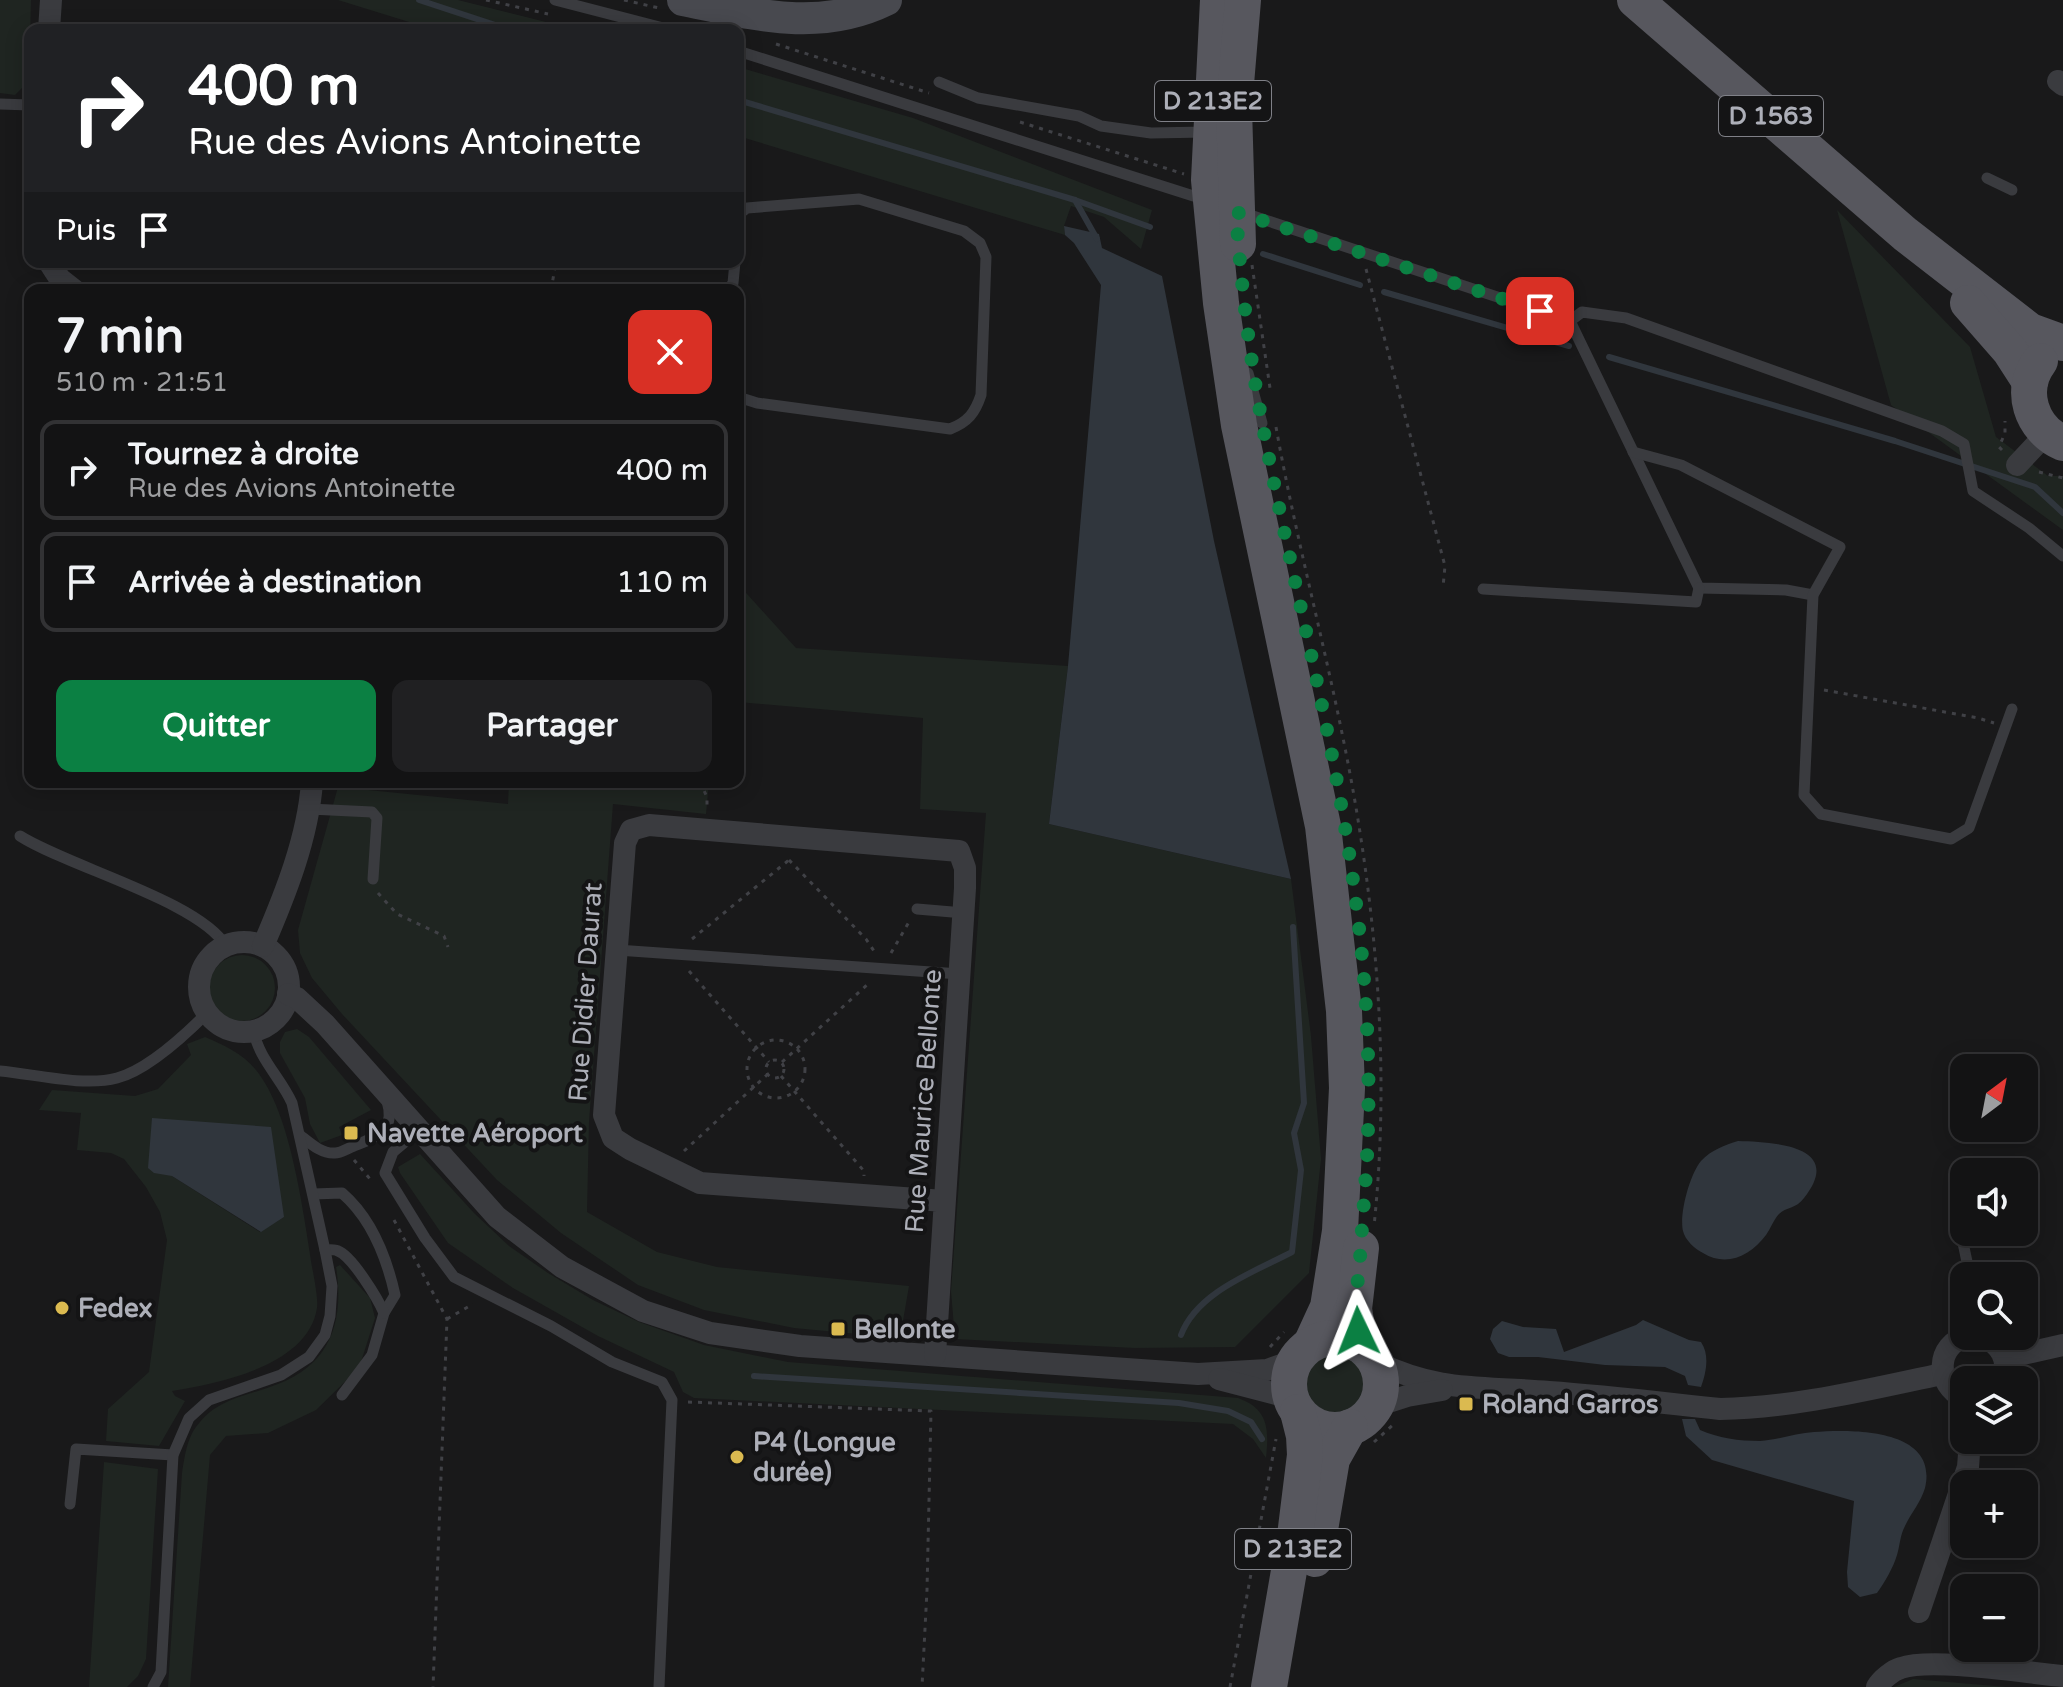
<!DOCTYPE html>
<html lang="fr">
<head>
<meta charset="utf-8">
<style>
  body { margin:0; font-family:"Varela Round",sans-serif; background:#202022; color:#f1f3f6; height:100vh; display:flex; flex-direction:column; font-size:30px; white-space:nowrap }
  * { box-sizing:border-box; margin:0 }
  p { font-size:26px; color:#9d9ea0 }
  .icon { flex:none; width:44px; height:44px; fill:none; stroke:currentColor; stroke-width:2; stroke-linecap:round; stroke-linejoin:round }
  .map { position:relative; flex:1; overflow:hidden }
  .sheet { position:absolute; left:24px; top:284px; width:720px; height:504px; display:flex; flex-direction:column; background:#131314; border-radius:16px; box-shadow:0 4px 20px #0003,0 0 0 2px #323234 }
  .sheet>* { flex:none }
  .guide { position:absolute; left:24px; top:24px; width:720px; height:244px; border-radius:16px; box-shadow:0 4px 20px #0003,0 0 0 2px #323234; background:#202124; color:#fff; overflow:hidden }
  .needle { width:52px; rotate:32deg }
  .tools { position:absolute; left:1950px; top:1054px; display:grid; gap:16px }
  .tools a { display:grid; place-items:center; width:88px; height:88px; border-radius:16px; background:#131314; box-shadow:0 4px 20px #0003,0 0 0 2px #323234; font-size:40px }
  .pin { position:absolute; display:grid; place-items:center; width:68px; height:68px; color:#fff; margin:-34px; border-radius:16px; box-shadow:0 4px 12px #0006 }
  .me { position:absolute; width:88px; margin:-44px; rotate:358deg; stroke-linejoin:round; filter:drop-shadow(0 0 6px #0008) }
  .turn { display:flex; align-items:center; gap:28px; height:168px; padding:0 32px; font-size:36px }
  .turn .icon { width:104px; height:104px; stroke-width:2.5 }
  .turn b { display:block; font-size:56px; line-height:68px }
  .then { display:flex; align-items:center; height:76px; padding:0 32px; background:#0003; gap:16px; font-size:30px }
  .round { display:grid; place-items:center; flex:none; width:84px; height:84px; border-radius:16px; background:#202022 }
  .headline { display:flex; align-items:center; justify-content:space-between; height:136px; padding:0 32px }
  h1 { font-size:48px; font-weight:800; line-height:60px }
  .button { display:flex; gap:16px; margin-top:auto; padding:16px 32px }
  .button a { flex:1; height:92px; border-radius:16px; background:#0b8043; color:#fff; font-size:32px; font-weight:800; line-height:92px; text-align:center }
  .button a+a { background:#202022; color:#f1f3f6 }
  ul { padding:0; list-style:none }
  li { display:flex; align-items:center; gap:24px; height:100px; margin:0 16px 12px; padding:0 16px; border:4px solid #323234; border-radius:16px }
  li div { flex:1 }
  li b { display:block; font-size:30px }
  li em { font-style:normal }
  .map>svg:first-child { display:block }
</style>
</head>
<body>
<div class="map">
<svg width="2063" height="1687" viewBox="0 0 2063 1687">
  <rect width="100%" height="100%" fill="#19191a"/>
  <g fill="#1f2521" fill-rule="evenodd">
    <path d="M0,0H31L29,81L15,95L0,93Z"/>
    <path d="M338,0H458L578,30H435Z"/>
    <path d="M738,67L913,118L1152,210L1141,249L1104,217L1071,206L1064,226L1065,235L738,136Z"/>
    <path d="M1837,210L1970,347L1996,437L2048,476H2063V530L1891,405Z"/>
    <path d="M738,584L796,648L1068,666L1049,824L1291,879L1311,1036L1321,1159L1309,1273L1235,1347L1135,1348L955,1339L951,1291L986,813L920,809L923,718L738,702Z"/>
    <path d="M509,782H709L706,814L613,804L589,1122L587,1212L657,1252L717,1267L909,1286L900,1338L794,1328L704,1310L638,1285L561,1233L497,1180L342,1014L312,978L300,953L298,930L338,787L508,804Z"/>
    <circle cx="242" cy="988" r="33"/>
    <path d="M297,1029L309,1037L371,1110L339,1127L342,1135L320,1143L310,1124L305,1098L280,1053V1042L285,1032Z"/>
    <path d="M205,1037C224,1045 242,1053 256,1070C294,1117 304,1223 315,1283C316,1291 318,1301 317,1308C308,1366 219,1383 172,1391L175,1396L185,1401L159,1446L106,1441L108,1409L149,1372L167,1240L160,1212L146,1187L124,1159L111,1153L77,1150L81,1113L39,1110L52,1090L135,1096L158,1089L191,1055L187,1044ZM172,1176L284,1217L260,1232Z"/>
    <path d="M420,1154L474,1213L509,1246L548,1273L593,1300L639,1322L704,1345L788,1362L1238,1398C1269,1409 1269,1430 1266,1458L1253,1439L1233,1424L694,1398L683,1392L674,1372L598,1336L513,1288L448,1243L400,1173L398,1167Z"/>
    <path d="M340,1265L370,1298L375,1318L359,1368L316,1410L268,1433L226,1436L210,1455L190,1687H168L182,1473C185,1455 187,1436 200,1422C218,1400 244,1396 270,1387C329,1368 345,1324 336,1267Z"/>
    <circle cx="1335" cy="1384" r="29"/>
    <path d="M104,1462L158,1469L146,1659L138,1676L127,1687H89Z"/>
    <path d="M1913,1679L2007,1687H1894Z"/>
  </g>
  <g fill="#30363d">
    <path d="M1064,226L1099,234L1102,248L1162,276L1214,541L1291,879L1049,824L1068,666L1101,285L1074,243L1065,235Z"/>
    <path d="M152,1118L271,1127L284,1217L261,1232L172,1176L154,1173L148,1168Z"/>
    <path d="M1738,1141C1775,1142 1845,1146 1804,1198C1796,1209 1786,1207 1779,1214C1774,1219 1771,1228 1766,1235C1751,1255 1727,1268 1703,1253C1695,1249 1685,1240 1683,1231C1679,1214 1690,1174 1701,1161C1711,1150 1725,1145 1738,1141Z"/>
    <path d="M1643,1320L1689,1340L1701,1342C1710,1355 1706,1373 1701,1387L1688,1385L1685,1376L1665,1367L1605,1365L1538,1357H1509L1498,1353L1490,1339L1493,1329L1502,1321L1523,1327L1556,1329L1564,1352L1636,1325Z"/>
    <path d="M1682,1419H1695L1700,1430C1718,1438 1739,1441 1760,1441C1778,1440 1796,1433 1814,1432C1852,1429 1939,1428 1925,1488C1921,1502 1911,1513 1905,1526C1900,1535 1900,1545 1897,1555C1893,1568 1885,1582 1877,1593L1860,1597L1848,1587L1847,1572L1854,1501L1712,1460L1686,1436Z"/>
  </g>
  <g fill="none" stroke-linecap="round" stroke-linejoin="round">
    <g stroke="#30363d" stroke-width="6">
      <path d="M419,0L510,30"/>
      <path d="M738,100L1075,200L1150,227"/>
      <path d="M1075,200L1097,239"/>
      <path d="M1263,254L1360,285"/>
      <path d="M1384,292L1569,346"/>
      <path d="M1609,357L1895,441L2035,487L2063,513"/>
      <path d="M1181,1335C1197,1292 1254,1272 1292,1252L1301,1170L1294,1133L1304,1103L1293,927"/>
      <path d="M754,1376L1179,1403L1228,1411L1251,1422L1262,1439"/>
    </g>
    <g stroke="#404146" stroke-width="3" stroke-dasharray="4 6" stroke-linecap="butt">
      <path d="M486,0L548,14"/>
      <path d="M624,0L659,8"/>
      <path d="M776,44L929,93"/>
      <path d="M1020,122L1184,174"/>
      <path d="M1252,265L1270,388"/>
      <path d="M1366,269L1445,566L1443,587"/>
      <path d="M551,290L556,262"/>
      <path d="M1276,427C1300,561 1338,692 1359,826C1380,958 1388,1093 1374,1226"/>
      <path d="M2002,450L1999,447L2005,433V421"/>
      <path d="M2039,472L2063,478"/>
      <path d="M1824,690L1978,718L1994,723"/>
      <path d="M700,782L707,797V808"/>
      <path d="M789,860L866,939L876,954"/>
      <path d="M378,893L397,914L444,936L448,947"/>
      <path d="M692,939L789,860L790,857"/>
      <path d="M891,953L909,922"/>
      <path d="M689,971L769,1062"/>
      <circle cx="776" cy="1069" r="29"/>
      <circle cx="775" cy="1069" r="9"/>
      <path d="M782,1062L868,984"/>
      <path d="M781,1076L864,1171V1176"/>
      <path d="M684,1151L768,1074"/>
      <path d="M354,1160L370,1179"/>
      <path d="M394,1220L447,1319L433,1687"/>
      <path d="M447,1319L473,1304"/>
      <path d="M1270,1347L1284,1332"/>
      <path d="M688,1402L931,1411L927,1590L922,1687"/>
      <path d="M1374,1442L1395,1423"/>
      <path d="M1230,1687L1276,1439"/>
    </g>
    <g stroke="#3a3b3f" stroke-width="11">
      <path d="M555,0L671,30"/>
      <path d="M738,51L1206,200"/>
      <path d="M939,82L978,98L1079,116L1101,126L1151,133L1206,132"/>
      <path d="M0,104L30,105"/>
      <path d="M1987,178L2012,190"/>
      <path d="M1244,213L1570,321L1699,588L1786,590L1813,595"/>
      <path d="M738,215L747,208L859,199L964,231L980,243L986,257L981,395C975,413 968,422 950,429L757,403L738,397"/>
      <path d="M728,290L733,283L735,262"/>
      <path d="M1570,321L1582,312L1626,318L1942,431L1964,444L1973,491L2029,528L2063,556"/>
      <path d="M1248,373L1262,423"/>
      <path d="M1633,452L1681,465L1840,547L1813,595L1804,795L1821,814L1951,839L1969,828L2012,709"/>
      <path d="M1483,589L1696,602L1699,588"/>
      <path d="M310,809L372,812L377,818L373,879"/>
      <path d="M20,836C69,867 199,901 226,946"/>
      <path d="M917,909L964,913"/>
      <path d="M617,950L960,974"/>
      <path d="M0,1071C34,1074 84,1087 117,1078C147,1070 185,1035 207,1013"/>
      <path d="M418,1131L393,1152L385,1173L425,1238L454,1277L551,1326L612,1362L662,1382L672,1400L659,1687"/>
      <path d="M301,1136C311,1144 322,1154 335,1153C341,1153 348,1148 354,1146C378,1136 396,1131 387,1101"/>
      <path d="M313,1194L342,1193C371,1218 387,1259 395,1295L384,1313L372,1355L342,1395"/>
      <path d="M1962,1238L1970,1276"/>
      <path d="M325,1250C328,1250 336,1249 338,1251C352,1256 378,1299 384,1313"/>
      <path d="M70,1504L76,1449L173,1455"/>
      <path d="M153,1687L161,1672L173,1455L189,1418L209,1400L281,1375L309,1357L325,1335L330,1316L332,1286L325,1250L292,1103C281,1078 258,1058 254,1031"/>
    </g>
    <g stroke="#3a3b3f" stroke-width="22">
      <path d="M49,30L51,0"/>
      <path d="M2058,81L2063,85"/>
      <path d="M49,262L60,279L74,290"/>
      <path d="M2017,465L2047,433"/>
      <circle cx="244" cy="987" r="45"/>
      <path d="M263,946C285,895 308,838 312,782"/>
      <path d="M288,994L297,998L325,1024L497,1217L562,1267L643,1311L710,1333L800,1346L1198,1374L1267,1370L1295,1360"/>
      <path d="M1981,1336C2001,1344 2009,1359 2004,1380"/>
      <path d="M935,1355L965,888V868L959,851L649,825L631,830L625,843L604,1115L613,1138L630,1149L700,1183L944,1201"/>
      <path d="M2005,1358L2063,1345"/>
      <path d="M1376,1362C1440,1393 1481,1386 1549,1392C1606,1396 1663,1403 1720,1409C1794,1408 1870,1389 1942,1374"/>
      <path d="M1219,1379L1291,1398"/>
      <path d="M1964,1398C1935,1385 1935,1344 1968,1336"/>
      <path d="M1376,1406L1407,1396L1442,1390"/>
      <path d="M1919,1612L1968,1467L1970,1440"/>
      <path d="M1877,1687C1881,1680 1893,1670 1901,1668C1932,1657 2027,1673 2063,1676"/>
    </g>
    <path stroke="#48494f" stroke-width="32" d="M683,0C753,14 819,33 886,0"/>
    <g stroke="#57575e" stroke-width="36">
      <path d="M1218,0L1209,180L1221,303L1239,425L1323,826L1344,1011L1347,1088L1340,1231L1328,1307L1311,1344"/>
      <path d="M1635,0L1905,234L2030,331L2063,343"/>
      <path d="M1238,244L1234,108L1243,0"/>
      <path d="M1968,303L2010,351L2030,382"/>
      <path d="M2040,361C2018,390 2031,429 2063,443"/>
      <circle cx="1335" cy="1384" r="46"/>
      <path d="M1360,1345L1354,1309L1361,1248"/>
      <path d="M1315,1559L1332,1459L1350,1427"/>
      <path d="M1269,1687L1295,1536L1305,1455L1304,1436L1298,1412"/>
    </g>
  </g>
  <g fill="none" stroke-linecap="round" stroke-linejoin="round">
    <path stroke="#0b8043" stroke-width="14" stroke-dasharray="0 25.2" d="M1358,1331C1353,1306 1358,1284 1360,1259C1362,1225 1365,1191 1367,1157C1371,1072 1367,987 1356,903C1336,741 1292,583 1262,422C1249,353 1241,283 1236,212L1540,311"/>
  </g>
  <g fill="#dbba50" stroke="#141415" stroke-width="3">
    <rect x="343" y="1125" width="16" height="16" rx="4"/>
    <circle cx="62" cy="1308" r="8"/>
    <rect x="830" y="1321" width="16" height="16" rx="4"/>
    <rect x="1458" y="1396" width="16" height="16" rx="4"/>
    <circle cx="737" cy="1457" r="8"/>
  </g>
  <g text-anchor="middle" stroke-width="8" stroke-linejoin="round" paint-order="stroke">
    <g fill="#141415" stroke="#7f8087" stroke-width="2">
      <rect x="1155" y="81" width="116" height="40" rx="6"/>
      <rect x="1719" y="96" width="104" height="40" rx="6"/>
      <rect x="1235" y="1529" width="116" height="40" rx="6"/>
    </g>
    <g font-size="24" font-weight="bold" fill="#adafb8">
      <text x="1213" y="109">D 213E2</text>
      <text x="1771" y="124">D 1563</text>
      <text x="1293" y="1557">D 213E2</text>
    </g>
    <g font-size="26" fill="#adafb8" stroke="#141415">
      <text transform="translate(585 992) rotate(-86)" y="9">Rue Didier Daurat</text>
      <text transform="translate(923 1101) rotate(-86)" y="9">Rue Maurice Bellonte</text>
    </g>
    <g font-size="26" font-weight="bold" fill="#adafb8" stroke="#141415" text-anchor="start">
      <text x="367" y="1142">Navette Aéroport</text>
      <text x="78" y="1317">Fedex</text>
      <text x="854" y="1338">Bellonte</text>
      <text x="1482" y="1413">Roland Garros</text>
      <text x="753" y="1451">P4 (Longue<tspan x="753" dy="30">durée)</tspan></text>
    </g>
  </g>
</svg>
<div class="tools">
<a><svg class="needle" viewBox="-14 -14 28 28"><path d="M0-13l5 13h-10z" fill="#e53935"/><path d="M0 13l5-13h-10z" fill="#9d9ea0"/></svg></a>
<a><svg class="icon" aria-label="sound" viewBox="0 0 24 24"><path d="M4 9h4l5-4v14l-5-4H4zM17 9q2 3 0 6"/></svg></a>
<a><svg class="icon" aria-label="search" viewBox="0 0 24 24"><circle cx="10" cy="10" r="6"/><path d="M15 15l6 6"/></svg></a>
<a><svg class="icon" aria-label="layers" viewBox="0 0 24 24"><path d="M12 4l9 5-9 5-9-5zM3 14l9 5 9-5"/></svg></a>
<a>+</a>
<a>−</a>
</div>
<div class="pin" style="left:1540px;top:311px;background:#d93025"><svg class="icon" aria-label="arrive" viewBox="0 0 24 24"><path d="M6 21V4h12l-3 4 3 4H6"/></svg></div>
<svg class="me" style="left:1358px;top:1331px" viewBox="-20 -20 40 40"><path d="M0-17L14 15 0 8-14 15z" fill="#0b8043" stroke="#fff" stroke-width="4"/></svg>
<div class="guide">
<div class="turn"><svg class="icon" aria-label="right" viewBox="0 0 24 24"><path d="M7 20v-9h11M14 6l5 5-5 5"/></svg><div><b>400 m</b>Rue des Avions Antoinette</div></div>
<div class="then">Puis<svg class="icon" aria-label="arrive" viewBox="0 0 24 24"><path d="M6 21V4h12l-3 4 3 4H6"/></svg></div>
</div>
<section class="sheet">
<div class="headline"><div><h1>7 min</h1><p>510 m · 21:51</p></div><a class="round" style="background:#d93025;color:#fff"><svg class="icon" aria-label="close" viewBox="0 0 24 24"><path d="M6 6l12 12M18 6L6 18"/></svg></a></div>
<ul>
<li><svg class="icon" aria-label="right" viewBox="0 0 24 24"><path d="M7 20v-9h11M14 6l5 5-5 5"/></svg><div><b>Tournez à droite</b><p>Rue des Avions Antoinette</p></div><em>400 m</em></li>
<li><svg class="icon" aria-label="arrive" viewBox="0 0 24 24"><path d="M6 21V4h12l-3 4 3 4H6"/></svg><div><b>Arrivée à destination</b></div><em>110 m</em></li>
</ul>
<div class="button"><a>Quitter</a><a>Partager</a></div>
</section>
</div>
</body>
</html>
